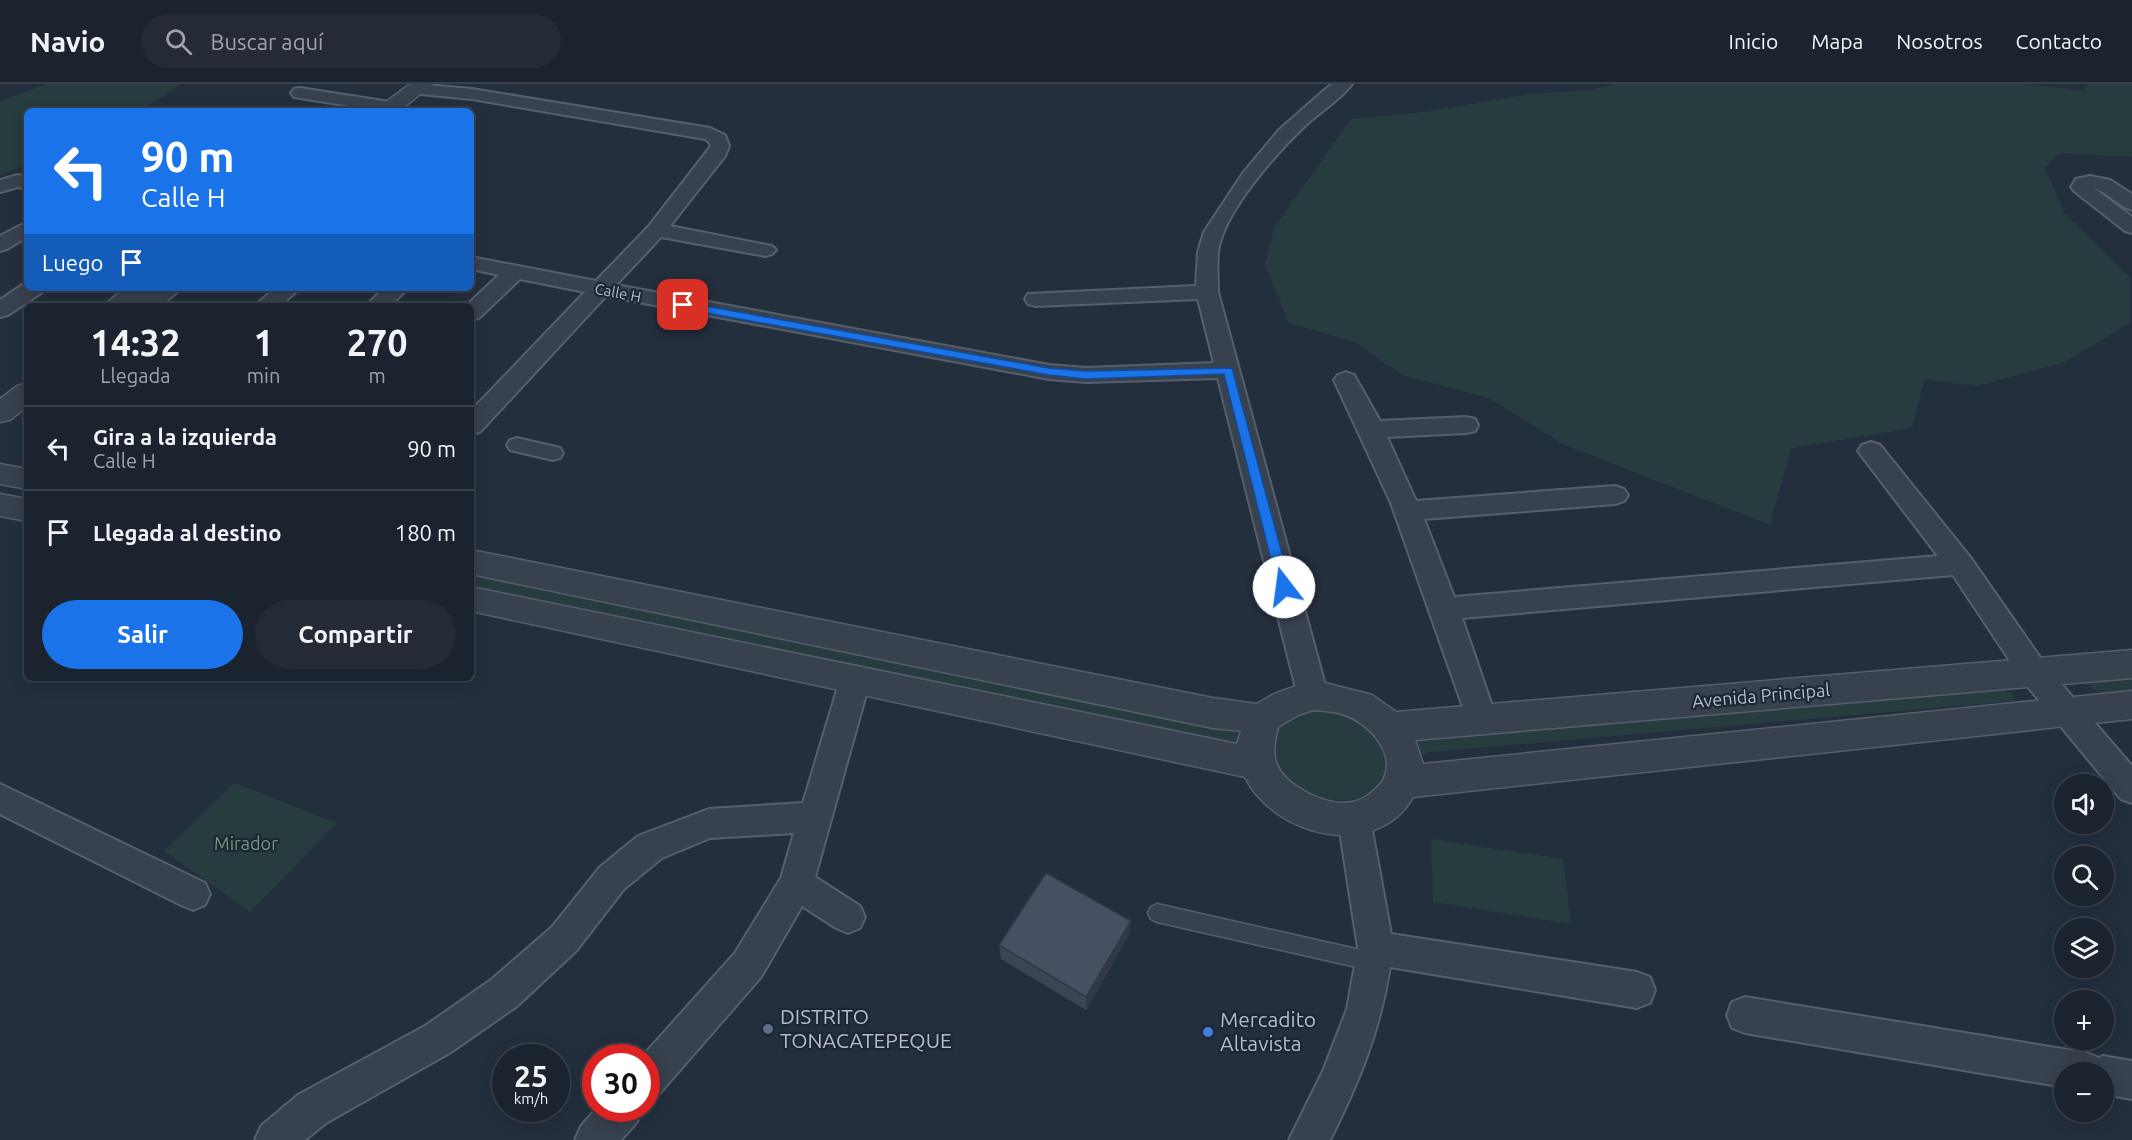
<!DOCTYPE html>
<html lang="es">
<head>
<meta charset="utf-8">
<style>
  body { margin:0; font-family:Ubuntu,sans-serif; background:#242b36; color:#f1f3f6; height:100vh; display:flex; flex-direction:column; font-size:22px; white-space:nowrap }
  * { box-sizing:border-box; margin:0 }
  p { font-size:20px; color:#a0a4aa }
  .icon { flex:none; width:33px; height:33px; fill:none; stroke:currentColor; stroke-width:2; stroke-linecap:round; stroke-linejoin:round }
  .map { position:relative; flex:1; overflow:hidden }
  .panel { position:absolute; left:24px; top:219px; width:450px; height:378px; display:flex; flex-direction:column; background:#1b232e; border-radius:9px; box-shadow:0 3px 15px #0003,0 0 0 2px #39404a }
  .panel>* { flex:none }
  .banner { position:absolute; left:24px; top:24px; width:450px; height:183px; border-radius:9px; box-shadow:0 3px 15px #0003,0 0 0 2px #39404a; background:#1a73e8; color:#fff; overflow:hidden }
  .tools { position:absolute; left:2054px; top:690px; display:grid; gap:12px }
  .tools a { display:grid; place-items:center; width:60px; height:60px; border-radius:50%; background:#1b232e; box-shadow:0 3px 15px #0003,0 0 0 2px #39404a; font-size:30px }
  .speed { position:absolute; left:492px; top:960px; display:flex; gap:12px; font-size:30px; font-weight:700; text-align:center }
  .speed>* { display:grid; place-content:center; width:78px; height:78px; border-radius:50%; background:#1b232e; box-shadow:0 3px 15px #0003,0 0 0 2px #39404a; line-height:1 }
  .speed small { font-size:15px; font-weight:400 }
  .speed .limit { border:9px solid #d22; background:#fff; color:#111 }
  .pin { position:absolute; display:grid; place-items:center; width:51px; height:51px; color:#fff; margin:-26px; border-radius:12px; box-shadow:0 3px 9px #0006 }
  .me { position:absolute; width:66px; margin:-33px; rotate:345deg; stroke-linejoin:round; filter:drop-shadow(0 0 4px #0008) }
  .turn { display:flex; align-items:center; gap:21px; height:126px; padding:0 18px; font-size:27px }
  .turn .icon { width:78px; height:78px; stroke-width:2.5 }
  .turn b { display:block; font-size:42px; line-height:51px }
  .then { display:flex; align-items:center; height:57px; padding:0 18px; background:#0003; gap:12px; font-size:22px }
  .eta { display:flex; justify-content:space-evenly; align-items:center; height:102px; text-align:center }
  .eta b { font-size:36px; font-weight:700; line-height:42px }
  .button { display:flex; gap:12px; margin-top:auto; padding:12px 18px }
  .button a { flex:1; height:69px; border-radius:36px; background:#1a73e8; color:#fff; font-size:24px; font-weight:700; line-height:69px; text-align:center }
  .button a+a { background:#242b36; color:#f1f3f6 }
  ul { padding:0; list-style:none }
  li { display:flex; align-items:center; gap:18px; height:84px; padding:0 18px; border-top:2px solid #39404a }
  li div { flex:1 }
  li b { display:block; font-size:22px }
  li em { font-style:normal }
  header { display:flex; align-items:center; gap:36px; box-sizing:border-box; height:84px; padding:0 30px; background:#1b232e; border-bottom:2px solid #39404a }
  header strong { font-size:28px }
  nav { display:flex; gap:33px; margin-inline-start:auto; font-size:21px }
  .search { width:420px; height:54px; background:#242b36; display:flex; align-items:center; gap:15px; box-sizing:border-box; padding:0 21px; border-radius:33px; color:#a0a4aa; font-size:22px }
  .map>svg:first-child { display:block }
</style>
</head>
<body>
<header>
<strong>Navio</strong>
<div class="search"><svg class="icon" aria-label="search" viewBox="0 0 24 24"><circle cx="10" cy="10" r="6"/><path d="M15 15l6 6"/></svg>Buscar aquí</div>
<nav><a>Inicio</a><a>Mapa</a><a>Nosotros</a><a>Contacto</a></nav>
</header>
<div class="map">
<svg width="2132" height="1056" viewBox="0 0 2132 1056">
  <rect width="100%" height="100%" fill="#242f3e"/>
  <g fill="#263c3f">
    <path d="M45,0H182L143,25L125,27H27V81L0,91V18Z"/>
    <path d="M1612,0H2028L2084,7L2086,0H2132V73L2059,69L2045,84L2065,130L2130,193V239L2065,278L2007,294L1977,302L1925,295L1912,344L1791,364L1770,441L1562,360L1491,315L1402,291L1355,258L1289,239L1265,181L1275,142L1351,35L1424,28L1529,10L1592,6Z"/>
    <path d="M471,489L1232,645L1237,647L1239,653L1233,661L471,504Z"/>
    <path d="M2132,588V610C2114,610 2095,613 2084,596Z"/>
    <path d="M2000,604L2012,610L2015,617L1431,668L1416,674L1407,653Z"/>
    <path d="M1308,624C1318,624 1334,622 1344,626C1352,629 1370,639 1375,646C1387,662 1393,688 1376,704C1334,742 1246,685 1281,641C1287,634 1300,629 1308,624Z"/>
    <path d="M234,699L337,739L250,828L164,767Z"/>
    <path d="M1431,755L1563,775L1571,840L1433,818Z"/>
  </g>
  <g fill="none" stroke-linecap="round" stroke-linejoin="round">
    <g stroke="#565f6c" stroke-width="3">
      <path id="service" d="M1157,820L1374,869L1381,872L1383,878L1381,884L1374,887L1157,838L1151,835L1148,829L1151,823Z"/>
    </g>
    <g stroke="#565f6c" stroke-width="4">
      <path id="pedestrian" d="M517,354L560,364L563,369L560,374L553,376L510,366L507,361L510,356Z"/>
    </g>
    <g stroke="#565f6c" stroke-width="4">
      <g id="minor">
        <path d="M414,0L472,5L710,44L725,51L729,62L725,72L670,142L772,162L776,166L772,170L765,172L661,153L616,201L1049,281L1086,284L1214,279L1198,215L1036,222L1028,220L1025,215L1028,210L1196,202L1198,168L1204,148L1243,89L1279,46L1321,9L1332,0H1352C1341,15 1321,27 1307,40C1278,67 1228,123 1219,162C1216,177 1218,193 1218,208L1328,612L1324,621L1313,624L1302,621L1298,612L1218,294L1086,298L1049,295L606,212L480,348L471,350V327L585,208L520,195L479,234L471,236V222H466L499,191L471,185V173L596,197L649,142L711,62L709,58L705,55L472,15L409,9L406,5Z"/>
        <path d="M300,4L390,18L396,19L399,23L396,27H381L294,13L291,9L294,5Z"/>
        <path d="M18,91L27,93V105L18,103L0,108V96Z"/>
        <path d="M2090,92L2110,96L2132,110V126C2118,122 2109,109 2094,104L2132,133V149L2125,147L2074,107L2071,103L2076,95Z"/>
        <path d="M27,138V153L7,165L0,167V152Z"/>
        <path d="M25,199L27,204H44L41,209L8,231L0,233V216Z"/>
        <path d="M275,204H300L280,222H255Z"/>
        <path d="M384,204H408L390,222H366Z"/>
        <path d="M1346,288L1354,291L1380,337L1466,333L1475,335L1478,341L1475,347L1466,349L1387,353L1416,417L1615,402L1624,405L1628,411L1624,417L1615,420L1424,435L1454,513L1938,472L1858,367L1862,361L1871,358L1880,361L1970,473L2046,582L2132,682V719L2121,715L2024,598L1953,491L1462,534L1496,634L1492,643L1481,647L1470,643L1391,419L1334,296L1338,291Z"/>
        <path d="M855,584L866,588L870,596L815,793L860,822L865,833L860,844L848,849L836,844L802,822L761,893L659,1010L646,1016V974H641L735,869L781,794L794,749L710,754L662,774L624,805L576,867L517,922L451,968L326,1039L305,1056H255L261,1042L298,1011L425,942L491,896L552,843L600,783L638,752L709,725L803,719L840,596L844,588Z"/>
        <path d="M0,700L205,799L210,810L205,821L193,826L181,821L0,730Z"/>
        <path d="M1354,721L1366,725L1370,735L1391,850L1637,888L1650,893L1655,906L1650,919L1637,924L1390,883C1380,947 1359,998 1330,1056H1289L1323,987L1347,925L1358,864L1338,735L1342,725Z"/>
        <path d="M1745,913L2087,969L2099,974L2103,972L2132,977V1015L2103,1010V988H2064V1003L1745,949L1732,944L1727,931L1732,918Z"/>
        <path d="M597,1024H642L637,1038L621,1056H575L581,1042Z"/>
      </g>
    </g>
    <g stroke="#565f6c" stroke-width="3">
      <g id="tertiary">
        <path d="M410,0H433L399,27H374Z"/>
        <path d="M125,204H182L161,222H103Z"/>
        <path d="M27,299V322L10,336L0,338V315L17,302Z"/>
        <path d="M0,380L27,385V405L0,400Z"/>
        <path d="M0,410L27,415V437L0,432Z"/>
        <path d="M471,466L1213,614L1257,620L1274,610L1299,601L1313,598L1325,599L1372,611L1396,628L2132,566V594L1415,656L1423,680L2132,607V635L1413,713C1376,778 1274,752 1245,693L471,527V503L1237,660L1241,647L1213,644L471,490ZM1313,626C1324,627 1335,627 1345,631C1368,639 1396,668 1384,694C1382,700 1376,704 1372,708C1350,728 1318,717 1296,702C1272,685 1271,670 1278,643L1298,631Z"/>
      </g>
    </g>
    <use href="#service" fill="#38414e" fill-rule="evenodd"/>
    <use href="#pedestrian" fill="#38414e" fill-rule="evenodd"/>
    <use href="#minor" fill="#38414e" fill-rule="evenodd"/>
    <use href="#tertiary" fill="#38414e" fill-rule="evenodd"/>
  </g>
  <path fill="#3b4654" d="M1131,837L1129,851L1086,926L1001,875L999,861Z"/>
  <path fill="#303945" d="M1131,837L1129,851L1086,926V913Z"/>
  <path fill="#455162" stroke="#303945" stroke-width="1.5" d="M1046,789L1131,837L1086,913L999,861Z"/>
  <path fill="#1a73e8" stroke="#114b97" stroke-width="1.5" d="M683,218L1049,284L1086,287L1232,284L1291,503L1284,508L1278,503L1224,290L1086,295L1049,291L679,224V219Z"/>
  <circle fill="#5c6f8a" stroke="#1d2633" stroke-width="2" cx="768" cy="945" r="6"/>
  <circle fill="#3f7fe0" stroke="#1d2633" stroke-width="2" cx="1208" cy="948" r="6"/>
  <g text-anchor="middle" stroke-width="4.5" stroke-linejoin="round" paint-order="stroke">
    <g font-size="15" fill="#b4bcc9" stroke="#1d2633">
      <text transform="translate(618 209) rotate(11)" y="5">Calle H</text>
    </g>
    <g font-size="18" fill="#b4bcc9" stroke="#1d2633">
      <text transform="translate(1761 612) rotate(-5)" y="6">Avenida Principal</text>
    </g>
    <g font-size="18" fill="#6b9a76" stroke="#1d2633">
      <text x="246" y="766">Mirador</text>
    </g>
    <g font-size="21" fill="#b4bcc9" stroke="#1d2633" text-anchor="start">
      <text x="780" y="940">DISTRITO<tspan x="780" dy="24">TONACATEPEQUE</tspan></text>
      <text x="1220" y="943">Mercadito<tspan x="1220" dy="24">Altavista</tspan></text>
    </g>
  </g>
</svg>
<div class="tools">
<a><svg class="icon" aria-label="sound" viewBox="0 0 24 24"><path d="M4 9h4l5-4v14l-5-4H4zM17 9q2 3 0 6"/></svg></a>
<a><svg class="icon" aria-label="search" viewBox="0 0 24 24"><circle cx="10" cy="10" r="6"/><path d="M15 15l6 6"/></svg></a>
<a><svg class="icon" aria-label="layers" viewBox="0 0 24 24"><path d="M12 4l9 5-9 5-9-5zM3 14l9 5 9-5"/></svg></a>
<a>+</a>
<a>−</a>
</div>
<div class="speed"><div>25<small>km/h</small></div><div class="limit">30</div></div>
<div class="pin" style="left:683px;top:221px;background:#d93025"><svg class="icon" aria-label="arrive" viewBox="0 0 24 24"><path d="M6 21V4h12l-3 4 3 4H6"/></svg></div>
<svg class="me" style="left:1284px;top:503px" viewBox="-20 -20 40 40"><circle r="19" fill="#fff"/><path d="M0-13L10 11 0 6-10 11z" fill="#1a73e8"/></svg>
<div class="banner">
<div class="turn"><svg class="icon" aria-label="left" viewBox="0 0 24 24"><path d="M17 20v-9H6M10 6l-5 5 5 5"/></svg><div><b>90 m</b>Calle H</div></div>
<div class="then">Luego<svg class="icon" aria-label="arrive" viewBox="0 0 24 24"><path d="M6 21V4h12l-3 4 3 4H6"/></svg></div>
</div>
<section class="panel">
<div class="eta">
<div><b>14:32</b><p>Llegada</p></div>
<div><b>1</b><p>min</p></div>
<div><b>270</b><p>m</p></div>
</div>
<ul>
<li><svg class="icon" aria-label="left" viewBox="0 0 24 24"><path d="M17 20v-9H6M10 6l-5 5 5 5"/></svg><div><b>Gira a la izquierda</b><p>Calle H</p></div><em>90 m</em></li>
<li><svg class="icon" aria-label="arrive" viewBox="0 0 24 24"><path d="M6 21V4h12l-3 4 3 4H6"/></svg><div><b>Llegada al destino</b></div><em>180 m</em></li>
</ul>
<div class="button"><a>Salir</a><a>Compartir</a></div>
</section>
</div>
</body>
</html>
